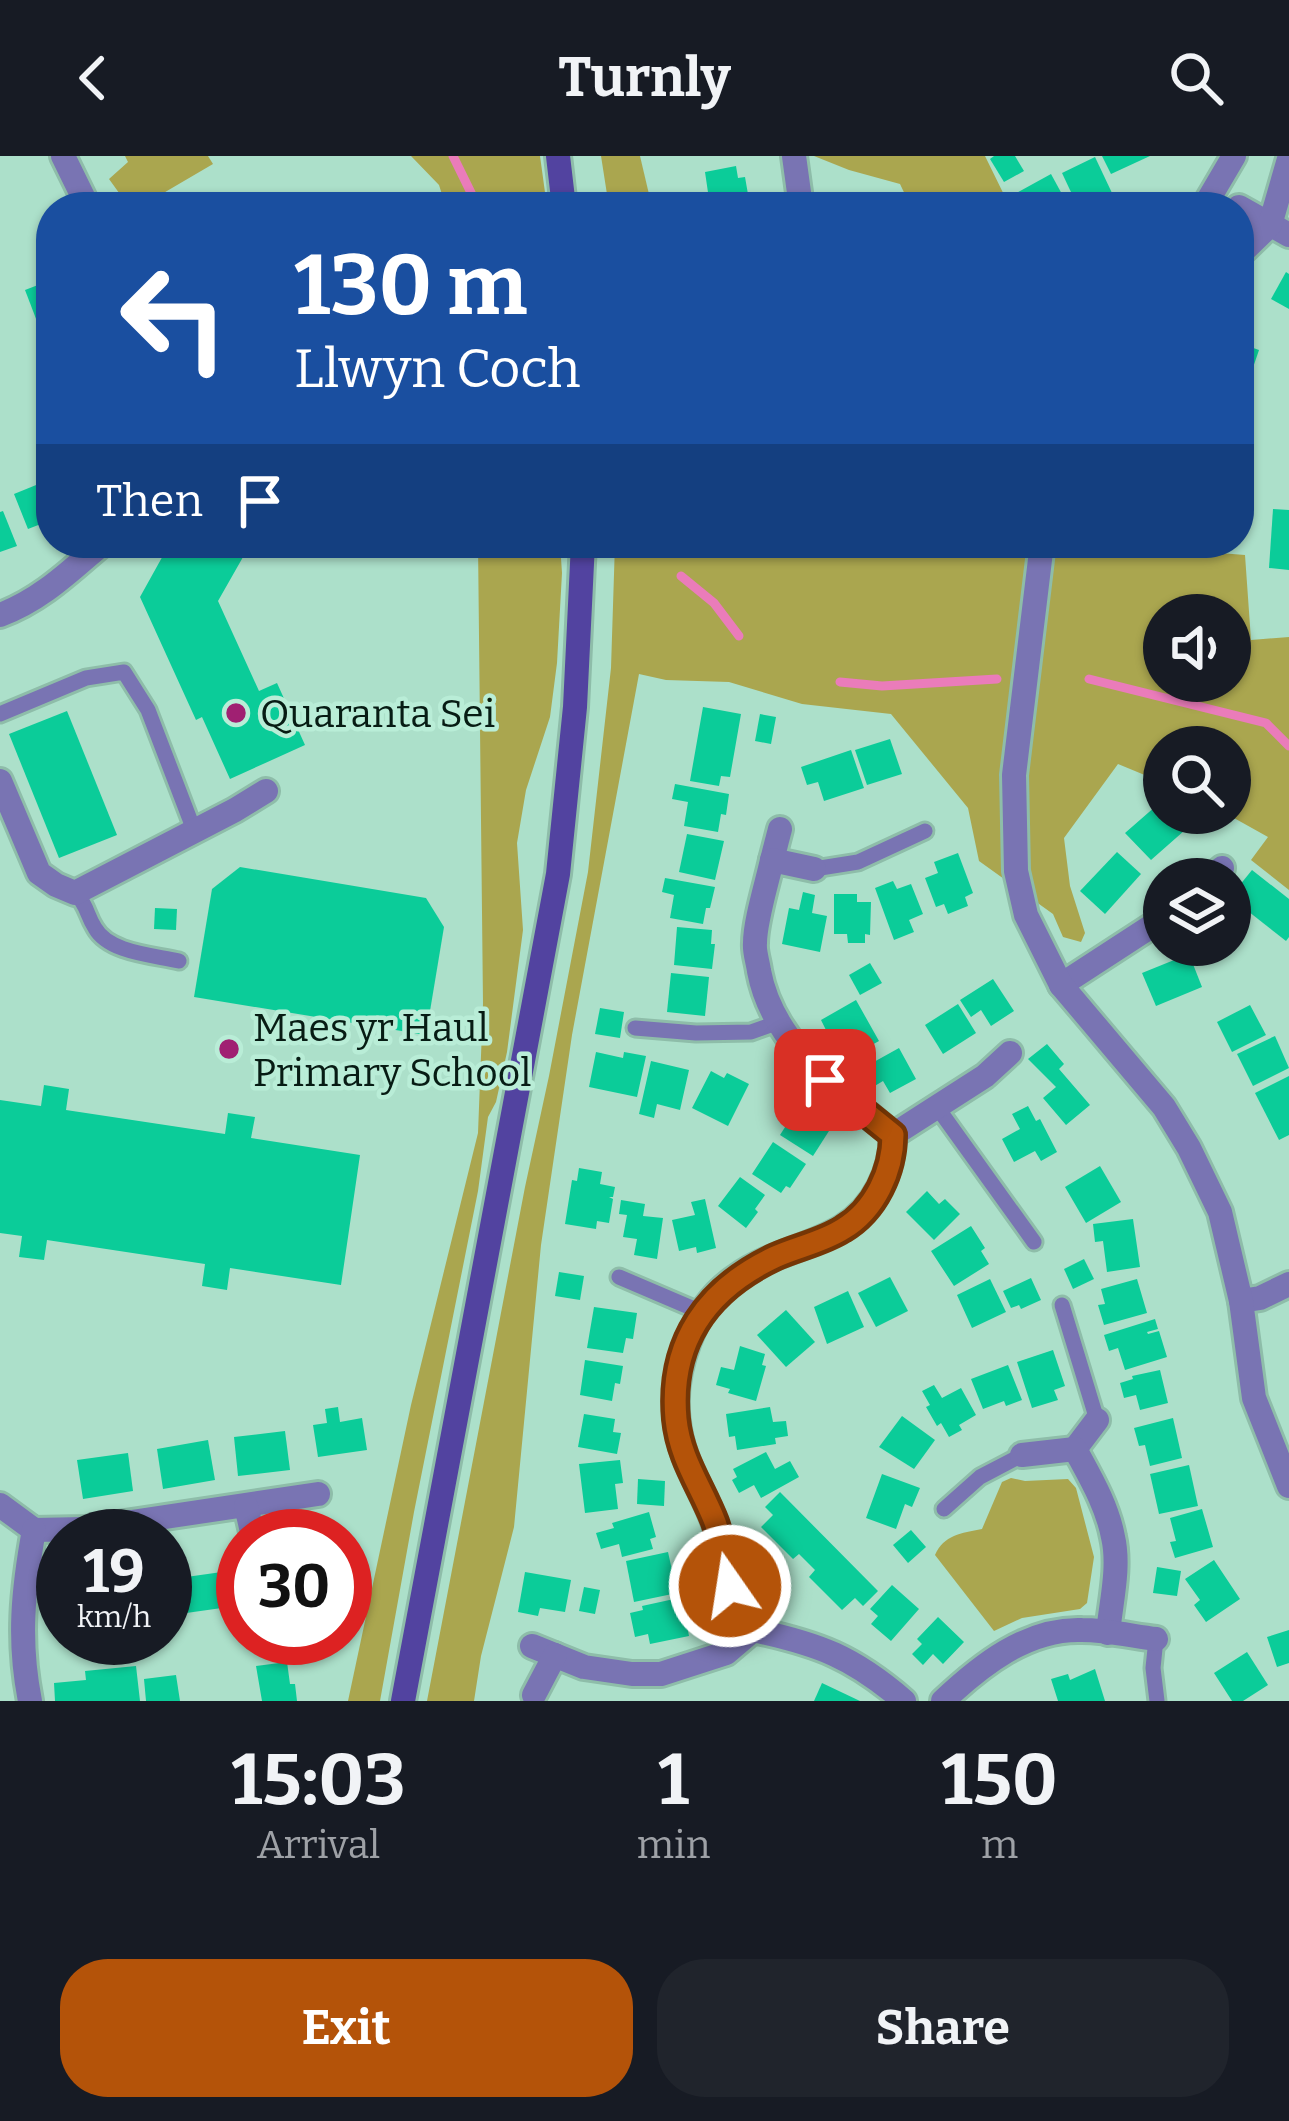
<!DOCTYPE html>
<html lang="en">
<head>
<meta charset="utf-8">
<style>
  body { margin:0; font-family:Bitter,serif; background:#20242c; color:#f1f3f6; height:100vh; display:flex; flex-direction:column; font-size:45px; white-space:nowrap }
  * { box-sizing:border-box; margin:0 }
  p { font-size:39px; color:#9ea1a6 }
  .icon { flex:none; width:66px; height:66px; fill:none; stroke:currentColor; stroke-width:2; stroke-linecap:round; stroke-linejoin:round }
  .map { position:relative; height:1545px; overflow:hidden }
  .side { display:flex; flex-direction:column; background:#171b24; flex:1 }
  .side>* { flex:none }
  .banner { position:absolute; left:36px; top:36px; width:1218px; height:366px; border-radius:48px; box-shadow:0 3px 9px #0004; background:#1a4fa0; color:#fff; overflow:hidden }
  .controls { position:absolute; left:1143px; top:438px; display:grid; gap:24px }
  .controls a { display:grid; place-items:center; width:108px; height:108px; border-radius:50%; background:#171b24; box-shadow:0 3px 9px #0004; font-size:60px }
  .speed { position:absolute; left:36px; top:1353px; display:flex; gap:24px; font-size:60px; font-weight:700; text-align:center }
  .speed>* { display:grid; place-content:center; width:156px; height:156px; border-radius:50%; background:#171b24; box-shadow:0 3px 9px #0004; line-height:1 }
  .speed small { font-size:30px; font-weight:400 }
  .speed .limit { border:18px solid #d22; background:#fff; color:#111 }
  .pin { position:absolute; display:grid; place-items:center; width:102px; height:102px; color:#fff; margin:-51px; border-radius:24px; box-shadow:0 6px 18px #0006 }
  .me { position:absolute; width:132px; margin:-66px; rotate:347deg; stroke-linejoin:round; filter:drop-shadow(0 0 9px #0008) }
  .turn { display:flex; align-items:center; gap:42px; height:252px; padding:0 60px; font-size:54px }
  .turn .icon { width:156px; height:156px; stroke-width:2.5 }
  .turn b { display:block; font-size:84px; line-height:102px }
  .then { display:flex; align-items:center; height:114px; padding:0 60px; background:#0003; gap:24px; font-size:45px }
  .eta { display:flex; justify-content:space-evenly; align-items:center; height:204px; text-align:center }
  .eta b { font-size:72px; font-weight:700; line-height:84px }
  .cta { display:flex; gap:24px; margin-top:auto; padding:24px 60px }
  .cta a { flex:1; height:138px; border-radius:48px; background:#b45309; color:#fff; font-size:48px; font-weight:700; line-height:138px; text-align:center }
  .cta a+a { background:#20242c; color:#f1f3f6 }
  header { display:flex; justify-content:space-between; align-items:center; height:156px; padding:0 60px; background:#171b24; font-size:54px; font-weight:700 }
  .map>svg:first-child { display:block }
</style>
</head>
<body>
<header><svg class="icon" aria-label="back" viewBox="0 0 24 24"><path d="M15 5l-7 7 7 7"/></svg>Turnly<svg class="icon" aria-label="search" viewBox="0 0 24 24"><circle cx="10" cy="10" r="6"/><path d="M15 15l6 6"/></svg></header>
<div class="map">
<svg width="1289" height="1545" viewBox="0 0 1289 1545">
  <rect width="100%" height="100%" fill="#ace0ca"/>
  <g fill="#aaa64f" fill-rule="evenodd">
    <path d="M125,0H208L213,8L143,49L122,41L109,23L128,6Z"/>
    <path d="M411,0H540L547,51H446L439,29Z"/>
    <path d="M601,0H640L652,51H609Z"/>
    <path d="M814,0H985L1010,51H911L900,28L849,14Z"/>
    <path d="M478,387H560L562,417L557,507L550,561L526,634L517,687L523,774L507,896L496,946L488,961L478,1035L414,1356L380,1545H348L411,1249L478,977L483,848Z"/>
    <path d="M615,387H1212L1220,397L1245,399L1251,484L1289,481V734L1251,704L1268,681L1225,657H1230V591H1164V627L1118,608L1064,682L1070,730L1085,777L1081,786L1063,781L1053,758L979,705L968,652L891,558L802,548L729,526L666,524L639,518L572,879L541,1089L514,1371L481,1500L474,1545H427L525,1031L549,920L588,716L611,512ZM1164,459H1230V525H1164Z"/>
    <path d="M1011,1322L1025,1325L1068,1323L1076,1332L1094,1401L1087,1447L1080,1453L1022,1462L994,1475L935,1399C944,1379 961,1377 982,1373L1002,1326Z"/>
  </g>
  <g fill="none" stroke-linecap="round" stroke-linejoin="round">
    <g stroke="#ea7cba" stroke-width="9">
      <path d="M453,0L478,51"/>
      <path d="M681,420L714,447L739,480"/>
      <path d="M1089,523L1266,567L1289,590"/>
      <path d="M840,526L882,530L997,523"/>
    </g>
  </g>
  <g fill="#0bcc99">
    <path d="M994,0H1015L1024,15L1004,26L990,3Z"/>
    <path d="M1102,0H1150L1111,18Z"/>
    <path d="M1095,1L1112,37L1078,51L1062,17Z"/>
    <path d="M736,10L738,22L745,21L749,44L710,50L705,16Z"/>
    <path d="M1051,18L1069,51H1020L1013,39Z"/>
    <path d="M1286,116L1289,118V153L1271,143Z"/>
    <path d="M51,124V202L25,134Z"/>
    <path d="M1239,187L1259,194L1247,229L1239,226Z"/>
    <path d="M46,325L51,337V364L28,373L14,338Z"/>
    <path d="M1273,353L1289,354V414L1269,412Z"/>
    <path d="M3,355L17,390L0,396V356Z"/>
    <path d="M170,387H251L218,445L259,535L277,527L305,589L230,623L202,561L196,564L140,441Z"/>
    <path d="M703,551L741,558L730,621L721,620L719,630L690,625Z"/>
    <path d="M67,555L117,679L59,702L9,578Z"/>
    <path d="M760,558L776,561L771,588L755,585Z"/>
    <path d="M890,583L902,618L867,629L855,594Z"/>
    <path d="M851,594L864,632L824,645L818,626L807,629L801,611Z"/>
    <path d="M675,628L729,638L726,659L721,658L718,676L684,670L688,646L672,643Z"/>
    <path d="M1164,643V657H1182L1193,667L1151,704L1125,677Z"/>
    <path d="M687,678L724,685L715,724L679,716Z"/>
    <path d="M1117,696L1141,718L1105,758L1080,735Z"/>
    <path d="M958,697L973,737L965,741L968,750L948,758L944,748L936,751L925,722L938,717L934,706Z"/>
    <path d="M240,711L426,742L444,771L426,879L194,841L212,733Z"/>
    <path d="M1252,714L1289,743V781L1286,785L1230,741Z"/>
    <path d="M665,722L715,731L710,752H706L703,768L670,762L674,739L662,736Z"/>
    <path d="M893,725L897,733L911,728L923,758L909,764L914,776L894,784L875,732Z"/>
    <path d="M803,736L815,739L812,757L827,760L820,796L782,788L789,752L799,754Z"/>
    <path d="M834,738H857V746H871L870,779L865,778V787H848L847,778H834Z"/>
    <path d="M155,752L177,753L176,774L154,773Z"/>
    <path d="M677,771L712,774L711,788H715L712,813L674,809Z"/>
    <path d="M1189,798L1202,831L1156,850L1142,817Z"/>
    <path d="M870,807L882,827L860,839L849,819Z"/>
    <path d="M671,817L709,821L705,860L667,856Z"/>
    <path d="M993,823L1014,855L991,870L981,854L971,861L960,844Z"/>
    <path d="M856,844L879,885L850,901L835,874L828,878L821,864Z"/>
    <path d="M958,848L976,877L943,898L925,869Z"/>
    <path d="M1250,849L1266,879L1232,896L1217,866Z"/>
    <path d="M600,852L624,856L620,882L595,878Z"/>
    <path d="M1275,880L1289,912L1253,930L1237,898Z"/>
    <path d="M1047,888L1064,908L1059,913L1090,949L1066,969L1043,942L1056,931L1028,903Z"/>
    <path d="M899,892L916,923L890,937L883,925L873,931L863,912Z"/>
    <path d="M596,896L623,902L624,896L646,900L637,941L589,931Z"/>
    <path d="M651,905L689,914L680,954L657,948L654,962L639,958Z"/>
    <path d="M711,915L724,922L727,917L749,928L728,970L692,952Z"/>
    <path d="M1289,920V979L1279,984L1255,937Z"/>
    <path d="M44,929L69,933L66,954L225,978L228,957L255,961L251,982L360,999L341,1129L230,1112L227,1134L202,1130L205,1108L47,1084L44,1104L19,1101L22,1080L0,1077V944L41,950Z"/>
    <path d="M803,943L836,964L813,1000L780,979Z"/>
    <path d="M1028,950L1036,965L1040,963L1057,996L1041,1005L1035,995L1014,1006L1002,983L1020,973L1012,958Z"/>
    <path d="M773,986L806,1008L790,1032L786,1030L781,1037L752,1018Z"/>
    <path d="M1100,1010L1121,1046L1086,1067L1065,1031Z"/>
    <path d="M579,1012L602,1016L600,1028L615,1031L613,1041H609L613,1043L609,1067L597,1065L596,1073L565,1068L572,1024L577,1025Z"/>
    <path d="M740,1021L765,1039L755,1053L758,1056L746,1072L718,1050Z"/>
    <path d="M927,1035L939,1048L945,1043L960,1058L934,1084L906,1056Z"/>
    <path d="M705,1043L716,1092L697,1097L696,1091L679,1095L672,1064L695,1059L691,1046Z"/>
    <path d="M621,1044L645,1048L643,1060L663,1062L657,1103L634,1099L637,1083L623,1081L627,1059L619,1058Z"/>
    <path d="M1133,1063L1140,1111L1107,1116L1103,1085L1095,1086L1093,1068Z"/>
    <path d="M971,1070L985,1092L981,1095L989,1108L954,1130L931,1095Z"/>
    <path d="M1084,1103L1094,1123L1073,1133L1064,1113Z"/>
    <path d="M559,1116L584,1120L580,1144L555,1140Z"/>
    <path d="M890,1121L908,1155L876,1171L858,1137Z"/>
    <path d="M1031,1122L1041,1144L1021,1153L1019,1149L1011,1152L1003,1135Z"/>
    <path d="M990,1123L1006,1156L972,1172L957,1139Z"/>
    <path d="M1137,1123L1147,1157L1104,1169L1098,1149L1105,1148L1101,1133Z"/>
    <path d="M848,1135L864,1171L827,1188L814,1151Z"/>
    <path d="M594,1151L637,1157L633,1183L626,1182L623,1197L587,1192Z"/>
    <path d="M786,1154L815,1186L786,1211L757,1179Z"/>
    <path d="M1155,1163L1158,1173L1147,1176L1148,1178L1159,1175L1167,1201L1125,1214L1118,1192L1109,1195L1104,1179Z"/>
    <path d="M740,1190L765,1198L762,1209L766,1210L756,1245L728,1237L730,1233L716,1229L721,1211L734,1214Z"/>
    <path d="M1053,1194L1065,1230L1054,1234L1058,1244L1032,1252L1017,1206Z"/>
    <path d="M585,1204L623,1210L620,1228L615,1227L612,1245L580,1239Z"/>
    <path d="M1008,1209L1022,1244L1006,1250L1004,1245L983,1253L971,1223Z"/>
    <path d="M1160,1214L1168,1247L1140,1254L1136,1239L1124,1242L1120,1227L1133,1223L1132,1220Z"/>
    <path d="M934,1229L942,1242L961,1232L976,1259L959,1269L962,1274L949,1281L941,1267L937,1270L926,1251L930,1249L922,1235Z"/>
    <path d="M338,1251L340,1266L362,1262L367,1294L318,1301L313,1269L327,1267L325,1253Z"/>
    <path d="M770,1251L773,1266L786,1265L788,1280L775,1282L776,1288L737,1294L735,1280L729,1281L726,1258Z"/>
    <path d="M584,1258L615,1263L613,1276L621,1277L617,1298L578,1291Z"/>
    <path d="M902,1260L935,1284L914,1313L879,1291Z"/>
    <path d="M1173,1262L1182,1302L1150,1310L1145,1289L1139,1290L1134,1272Z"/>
    <path d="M285,1275L290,1314L238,1320L234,1281Z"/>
    <path d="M208,1284L215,1324L163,1333L157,1293Z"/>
    <path d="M766,1296L775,1313L790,1305L799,1321L761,1342L754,1329L739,1337L732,1324L737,1321L733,1313Z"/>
    <path d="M128,1297L133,1335L83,1343L77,1304Z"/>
    <path d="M620,1304L623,1327L615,1328L618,1353L585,1357L579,1308Z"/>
    <path d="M1189,1309L1198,1350L1159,1358L1150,1318Z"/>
    <path d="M882,1318L920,1332L912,1351L905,1348L896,1373L866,1362Z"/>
    <path d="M638,1323L665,1325L664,1350L637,1348Z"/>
    <path d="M780,1336L878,1435L863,1450L855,1442L842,1454L809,1421L815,1414L799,1398L793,1403L761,1371L773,1359L765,1351Z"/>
    <path d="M1202,1353L1213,1391L1175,1402L1170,1386L1176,1385L1170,1362Z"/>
    <path d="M649,1356L656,1381L650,1383L653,1393L622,1401L619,1388L601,1393L596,1377L614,1372L612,1367Z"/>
    <path d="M911,1374L926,1391L908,1407L893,1389Z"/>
    <path d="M668,1396L677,1437L634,1446L626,1405Z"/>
    <path d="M1214,1404L1240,1443L1206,1466L1194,1449L1200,1444L1185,1423Z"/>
    <path d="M1157,1411L1181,1415L1177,1440L1153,1437Z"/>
    <path d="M243,1413V1449L165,1460V1424Z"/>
    <path d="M525,1416L571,1424L565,1456L540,1452L538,1460L518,1456Z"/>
    <path d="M892,1429L919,1453L891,1485L871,1468L878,1460L870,1453Z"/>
    <path d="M584,1431L600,1434L595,1458L579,1455Z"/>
    <path d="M674,1443L676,1457L684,1455L689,1480L650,1488L648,1478L635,1481L630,1457L643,1454L642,1450Z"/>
    <path d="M938,1461L964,1486L943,1508L933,1498L923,1509L912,1498L922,1488L917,1483Z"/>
    <path d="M1289,1474V1507L1277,1511L1267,1481Z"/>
    <path d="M1247,1496L1268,1529L1243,1545H1232L1214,1517Z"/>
    <path d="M287,1506L290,1528H295L297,1545H262L256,1510Z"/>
    <path d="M136,1510L140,1545H55L54,1527L86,1524L85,1515Z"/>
    <path d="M1095,1513L1105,1545H1058L1051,1523L1068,1518L1070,1524Z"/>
    <path d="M176,1519L180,1545H146L144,1523Z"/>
    <path d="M822,1527L860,1545H814Z"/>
  </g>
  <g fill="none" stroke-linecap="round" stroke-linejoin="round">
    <g stroke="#8ebda9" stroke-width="21">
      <g id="service">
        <path d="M0,558L86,522L124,516L148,554L194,674"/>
        <path d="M814,713L858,706L925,675"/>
        <path d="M75,737C88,750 86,758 95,772C109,797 154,799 179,805"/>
        <path d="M635,872L696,877L751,876L779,866"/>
        <path d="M937,951L1034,1086"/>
        <path d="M619,1121L701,1156"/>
        <path d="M1062,1149L1097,1264"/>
        <path d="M944,1353L980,1321L1022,1299"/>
        <path d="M1156,1483L1153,1512L1157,1545"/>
      </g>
    </g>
    <g stroke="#8ebda9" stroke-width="30">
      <g id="minor">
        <path d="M794,0L801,51"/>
        <path d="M1239,51L1289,79"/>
        <path d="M1239,99L1270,69L1289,3"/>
        <path d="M0,625L39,717L56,729L75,737L235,654L266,635"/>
        <path d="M772,704L780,673"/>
        <path d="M814,713L772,704C767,727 755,765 755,787C754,796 758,806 759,815C773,890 839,933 893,979"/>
        <path d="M1210,723L1222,712"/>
        <path d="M1061,829L1164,762"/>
        <path d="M1241,1145L1260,1142L1289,1128"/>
        <path d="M1075,1293L1097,1264"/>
        <path d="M1022,1299L1075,1293C1090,1321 1107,1349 1113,1381C1120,1411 1111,1446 1108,1477"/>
        <path d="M0,1349L34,1374L85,1373L318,1338"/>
        <path d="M246,1350L253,1380"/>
        <path d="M753,1474L740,1465C731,1433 727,1399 715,1368C702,1330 682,1309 677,1266C673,1238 678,1211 688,1185C698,1159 713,1137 737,1121C786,1086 850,1091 880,1031C889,1014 893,999 893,979L985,920L1010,897"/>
        <path d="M532,1490L584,1511L632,1518H661L726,1497L753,1474C819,1488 853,1501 904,1545"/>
        <path d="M534,1539L555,1499"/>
        <path d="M30,1545C18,1485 23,1434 34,1374"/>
        <path d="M943,1545C980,1510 1027,1472 1082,1474C1106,1474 1132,1480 1156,1483"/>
      </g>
    </g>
    <g stroke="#8ebda9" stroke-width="30">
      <g id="tertiary">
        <path d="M63,0L88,51"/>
        <path d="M1204,51L1234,0"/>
        <path d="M1042,387L1014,619L1016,715L1026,759L1061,829L1164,951L1189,992L1220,1056L1241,1145L1254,1242L1289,1330"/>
        <path d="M0,459C41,444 70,415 103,387"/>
      </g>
    </g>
    <g stroke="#8ebda9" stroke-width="30">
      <g id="secondary">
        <path d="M558,0L564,51"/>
        <path d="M403,1545L558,718L575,551L583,387"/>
      </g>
    </g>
    <use href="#service" stroke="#7974b3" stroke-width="15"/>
    <use href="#minor" stroke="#7974b3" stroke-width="24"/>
    <use href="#tertiary" stroke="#7974b3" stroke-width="24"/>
    <use href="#secondary" stroke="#5243a0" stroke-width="24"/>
  </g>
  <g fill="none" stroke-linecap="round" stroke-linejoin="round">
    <g stroke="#753606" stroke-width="30">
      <path id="route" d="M730,1430C725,1409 722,1386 715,1366C701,1330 680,1303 676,1263C669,1186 707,1133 775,1101C797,1091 823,1086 843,1073C875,1054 893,1015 893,979L825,924"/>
    </g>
    <use href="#route" stroke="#b45309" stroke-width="21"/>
  </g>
  <g fill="#a02072" stroke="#b9edd7" stroke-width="4.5">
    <circle cx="236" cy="557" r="12"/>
    <circle cx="229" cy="893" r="12"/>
  </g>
  <g text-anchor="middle" stroke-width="9" stroke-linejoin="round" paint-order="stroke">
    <g font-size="39" fill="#071c14" stroke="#b9edd7" text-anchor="start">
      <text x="260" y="571">Quaranta Sei</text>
      <text x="253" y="885">Maes yr Haul<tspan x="253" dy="45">Primary School</tspan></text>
    </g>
  </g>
</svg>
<div class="controls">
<a><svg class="icon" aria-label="sound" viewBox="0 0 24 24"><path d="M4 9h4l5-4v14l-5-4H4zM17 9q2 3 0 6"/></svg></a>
<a><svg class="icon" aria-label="search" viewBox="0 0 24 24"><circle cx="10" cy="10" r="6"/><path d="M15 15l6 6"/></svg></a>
<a><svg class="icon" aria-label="layers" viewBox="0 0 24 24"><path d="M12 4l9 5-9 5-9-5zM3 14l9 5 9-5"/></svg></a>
</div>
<div class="speed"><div>19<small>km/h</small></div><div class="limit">30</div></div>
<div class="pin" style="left:825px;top:924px;background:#d93025"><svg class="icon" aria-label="arrive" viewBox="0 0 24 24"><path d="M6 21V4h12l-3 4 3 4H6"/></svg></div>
<svg class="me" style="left:730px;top:1430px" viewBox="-20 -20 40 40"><circle r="17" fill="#b45309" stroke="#fff" stroke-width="3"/><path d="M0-11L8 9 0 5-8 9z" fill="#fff"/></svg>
<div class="banner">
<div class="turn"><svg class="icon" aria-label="left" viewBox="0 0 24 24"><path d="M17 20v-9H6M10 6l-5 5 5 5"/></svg><div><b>130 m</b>Llwyn Coch</div></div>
<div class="then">Then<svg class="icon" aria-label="arrive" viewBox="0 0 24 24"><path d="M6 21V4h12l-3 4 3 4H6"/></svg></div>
</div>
</div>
<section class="side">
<div class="eta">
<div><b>15:03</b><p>Arrival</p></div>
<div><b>1</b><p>min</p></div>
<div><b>150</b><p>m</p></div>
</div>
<div class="cta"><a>Exit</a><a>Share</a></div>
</section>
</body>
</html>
